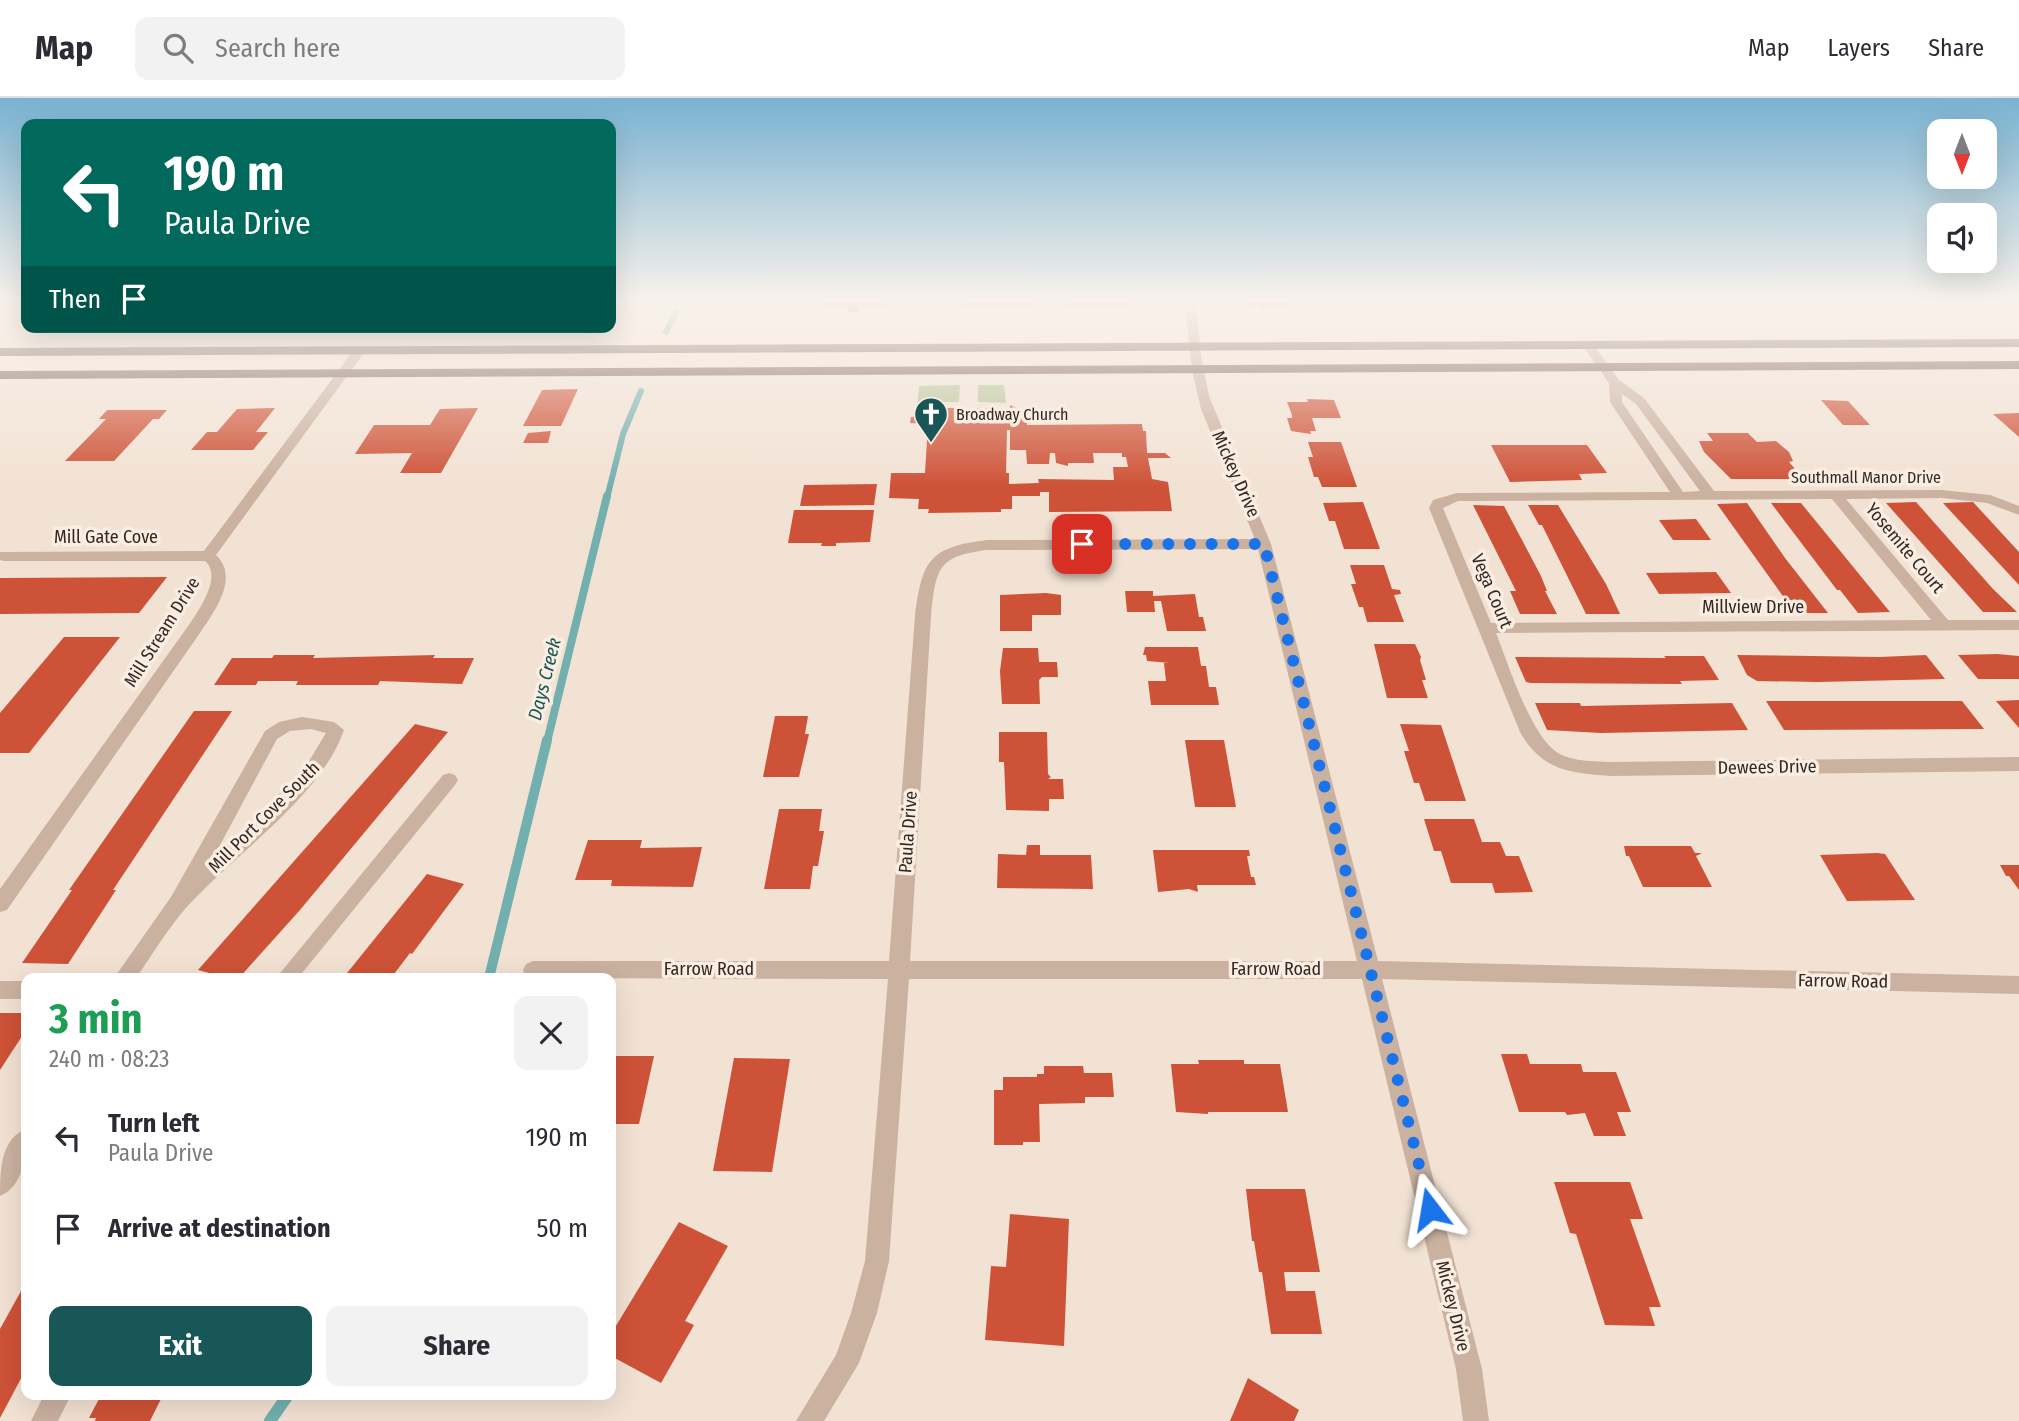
<!DOCTYPE html>
<html lang="en">
<head>
<meta charset="utf-8">
<style>
  body { margin:0; font-family:"Fira Sans Condensed",sans-serif; background:#f2f2f3; color:#2b2b33; height:100vh; display:flex; flex-direction:column; font-size:26px; white-space:nowrap }
  * { box-sizing:border-box; margin:0 }
  p { font-size:23px; color:#7c7c81 }
  .icon { flex:none; width:38px; height:38px; fill:none; stroke:currentColor; stroke-width:2; stroke-linecap:round; stroke-linejoin:round }
  .map { position:relative; flex:1; overflow:hidden }
  .details { position:absolute; left:21px; top:875px; width:595px; height:427px; display:flex; flex-direction:column; background:#fff; border-radius:14px; box-shadow:0 7px 28px #0002 }
  .details>* { flex:none }
  .top-card { position:absolute; left:21px; top:21px; width:595px; height:214px; border-radius:14px; box-shadow:0 7px 28px #0002; background:#00695c; color:#fff; overflow:hidden }
  .needle { width:46px; rotate:180deg }
  .tools { position:absolute; left:1927px; top:21px; display:grid; gap:14px }
  .tools a { display:grid; place-items:center; width:70px; height:70px; border-radius:14px; background:#fff; box-shadow:0 7px 28px #0002; font-size:35px }
  .pin { position:absolute; display:grid; place-items:center; width:60px; height:60px; color:#fff; margin:-30px; border-radius:14px; box-shadow:0 4px 10px #0006 }
  .me { position:absolute; width:77px; margin:-38px; rotate:346deg; stroke-linejoin:round; filter:drop-shadow(0 0 5px #0008) }
  .turn { display:flex; align-items:center; gap:24px; height:147px; padding:0 28px; font-size:32px }
  .turn .icon { width:91px; height:91px; stroke-width:2.5 }
  .turn b { display:block; font-size:49px; line-height:60px }
  .then { display:flex; align-items:center; height:66px; padding:0 28px; background:#0003; gap:14px; font-size:26px }
  .round { display:grid; place-items:center; flex:none; width:74px; height:74px; border-radius:14px; background:#f2f2f3 }
  .headline { display:flex; align-items:center; justify-content:space-between; height:119px; padding:0 28px }
  h1 { font-size:42px; font-weight:700; line-height:52px; color:#1e9e55 }
  .action { display:flex; gap:14px; margin-top:auto; padding:14px 28px }
  .action a { flex:1; height:80px; border-radius:14px; background:#185657; color:#fff; font-size:28px; font-weight:700; line-height:80px; text-align:center }
  .action a+a { background:#f2f2f3; color:#2b2b33 }
  ul { padding:0; list-style:none }
  li { display:flex; align-items:center; gap:21px; height:91px; padding:0 28px }
  li div { flex:1 }
  li b { display:block; font-size:26px }
  li em { font-style:normal }
  header { display:flex; align-items:center; gap:42px; box-sizing:border-box; height:98px; padding:0 35px; background:#fff; border-bottom:2px solid #e1e1e2 }
  header strong { font-size:33px }
  nav { display:flex; gap:38px; margin-inline-start:auto; font-size:24px }
  .search { width:490px; height:63px; background:#f2f2f3; display:flex; align-items:center; gap:18px; box-sizing:border-box; padding:0 24px; border-radius:14px; color:#7c7c81; font-size:26px }
  .map>svg:first-child { display:block }
</style>
</head>
<body>
<header>
<strong>Map</strong>
<div class="search"><svg class="icon" aria-label="search" viewBox="0 0 24 24"><circle cx="10" cy="10" r="6"/><path d="M15 15l6 6"/></svg>Search here</div>
<nav><a>Map</a><a>Layers</a><a>Share</a></nav>
</header>
<div class="map">
<svg width="2019" height="1323" viewBox="0 0 2019 1323">
  <rect width="100%" height="100%" fill="#f2e2d4"/>
  <g fill="#b5c194">
    <path d="M960,287L959,304H935L917,312L919,288Z"/>
    <path d="M978,287H1004L1006,305L978,304Z"/>
  </g>
  <g fill="none" stroke-linecap="round" stroke-linejoin="round">
    <g stroke="#72b0af" stroke-width="6">
      <path d="M666,234L676,214"/>
      <path d="M607,400L623,336L641,293"/>
    </g>
    <path stroke="#72b0af" stroke-width="8" d="M547,644L607,398"/>
    <path stroke="#72b0af" stroke-width="10" d="M489,880L547,642"/>
    <path stroke="#72b0af" stroke-width="12" d="M270,1323L288,1297"/>
  </g>
  <g fill="#ce5237" fill-rule="evenodd">
    <path d="M823,204H887L886,209H859L858,214H848L849,209H822Z"/>
    <path d="M961,204H1036V208H960Z"/>
    <path d="M1065,204H1132L1133,208L1065,209Z"/>
    <path d="M1242,204H1293L1294,207L1260,210L1259,207L1244,208Z"/>
    <path d="M578,291L561,328H523L542,292Z"/>
    <path d="M1307,301L1334,302L1341,320H1312L1316,333H1310L1311,336L1291,333L1287,320H1292V317L1287,304H1308Z"/>
    <path d="M1821,302L1848,303L1870,327H1843Z"/>
    <path d="M1010,307L1016,310V318H1027V327L1142,326L1143,333H1146L1147,355H1165L1171,360H1148L1152,381L1168,384L1172,413L1049,414V394H1040V398H1012V411H1001V414L928,415L929,411H918L919,401L889,400L891,375H925L928,326L910,325L911,319L944,316V310H990V316L1008,318H1010ZM1007,332H1010V352H1026L1027,366H1049L1050,355H1055L1056,365L1068,368V365H1094L1093,355H1122V359H1126L1128,369H1113L1114,382L1038,381L1039,385L1009,386V375H1006Z"/>
    <path d="M275,310L256,334H268L253,352H191L207,334H217L237,311Z"/>
    <path d="M478,310L441,375H400L412,355L355,356L374,327H430L440,311Z"/>
    <path d="M107,312H167L159,321H153L114,363H65L106,321H99Z"/>
    <path d="M2019,315V339L1993,316Z"/>
    <path d="M551,333L548,345H523L528,335Z"/>
    <path d="M1707,335H1748L1757,344L1776,343L1789,354L1793,363L1789,364L1804,381H1731L1704,354L1699,343H1713Z"/>
    <path d="M1308,344H1341L1357,389H1322L1318,379H1314L1308,359H1313Z"/>
    <path d="M1491,347H1587L1607,375L1579,376L1582,382L1510,384Z"/>
    <path d="M877,386L874,407L800,408L804,387Z"/>
    <path d="M1363,404L1380,451H1344L1335,423H1329L1323,405Z"/>
    <path d="M1916,404L1993,491L2017,514H1983L1886,405Z"/>
    <path d="M1973,404L2019,454V487L1943,405Z"/>
    <path d="M1747,405L1785,460L1828,515H1795L1717,406Z"/>
    <path d="M1771,405H1801L1890,514L1858,515L1840,492H1837Z"/>
    <path d="M1473,407L1504,408L1541,478L1547,493H1545L1557,516H1520L1510,493H1516Z"/>
    <path d="M1528,407H1558L1606,486L1620,516H1586L1542,427H1539Z"/>
    <path d="M794,412H874L870,444L836,445V448H821L822,445H788Z"/>
    <path d="M1696,421L1711,442H1673L1659,422Z"/>
    <path d="M1350,467H1384L1392,491L1400,492L1401,496L1394,497L1404,524H1367L1363,509H1359L1351,486H1356Z"/>
    <path d="M1716,474L1731,495L1659,496L1646,475Z"/>
    <path d="M167,479L139,515L0,516V480Z"/>
    <path d="M1125,493H1153V498L1195,496L1199,519H1203L1206,533H1167L1161,503H1154L1155,514H1127Z"/>
    <path d="M1046,495L1061,497V517H1032V533H1000V497Z"/>
    <path d="M64,539H120L29,655H0V615Z"/>
    <path d="M1374,546H1415L1421,559L1420,562L1426,582H1422L1428,600H1387Z"/>
    <path d="M1145,549H1198L1201,568H1206L1209,589H1216L1219,607H1151L1148,583H1166L1164,565H1170L1147,563L1146,557H1143Z"/>
    <path d="M1003,550H1038L1039,564H1057L1058,579H1042L1039,582L1040,606H1002L1000,573Z"/>
    <path d="M1997,556L2019,558V581H1978L1958,557Z"/>
    <path d="M274,557H315L313,560L435,557L433,560H474L462,586L380,583L378,587H296L298,583H258L256,587H214L232,560H272Z"/>
    <path d="M1737,557L1879,559L1926,557L1945,581L1818,584L1757,583L1747,577Z"/>
    <path d="M1664,558H1704L1719,582L1680,583L1682,586L1531,585L1526,584L1515,559L1666,560Z"/>
    <path d="M2019,602V630L1996,603Z"/>
    <path d="M1766,603H1962L1984,631L1784,632Z"/>
    <path d="M1535,605H1580L1581,608L1732,605L1748,632L1601,635L1547,632Z"/>
    <path d="M194,613H232L113,792H116L68,866L22,865L72,792H69Z"/>
    <path d="M775,618H808L805,636H809L799,679H763Z"/>
    <path d="M415,626L448,634L300,812L239,880H228L198,872Z"/>
    <path d="M1400,626L1441,627L1466,703H1425L1419,685H1414L1404,653H1409Z"/>
    <path d="M999,634H1047L1048,676L1051,679L1048,681H1063L1064,701H1049V713L1006,712L1004,664H999Z"/>
    <path d="M1185,642H1224L1236,709H1195Z"/>
    <path d="M779,711H822L819,733H824L818,768H813L810,791H764Z"/>
    <path d="M1424,721H1474L1482,744H1500L1506,758H1519L1533,794L1495,795L1492,785H1451L1441,753H1434Z"/>
    <path d="M588,742H642L640,750L702,749L693,789L611,788L612,782H575Z"/>
    <path d="M1027,747H1040V757H1091L1093,791L997,790L998,756L1026,757Z"/>
    <path d="M1624,748H1691L1695,755H1702L1696,758L1712,789H1643L1629,758H1626Z"/>
    <path d="M1153,752H1249L1250,758H1247L1251,779H1254L1256,787H1197L1198,794L1189,791L1158,794Z"/>
    <path d="M1877,755L1885,756L1915,802L1847,803L1820,757Z"/>
    <path d="M2000,767H2019V792L2009,778H2006Z"/>
    <path d="M427,776L464,786L412,856L410,855L391,880H343Z"/>
    <path d="M0,915H26V932L0,972Z"/>
    <path d="M1501,956H1527L1530,966H1581L1583,974H1616L1631,1014H1617L1626,1038H1594L1585,1015L1567,1017L1565,1014H1519Z"/>
    <path d="M611,958H654L639,1026H611Z"/>
    <path d="M734,960L790,961L772,1074L713,1073Z"/>
    <path d="M1198,962H1244V966H1280L1288,1014H1208V1016L1176,1014L1171,966H1199Z"/>
    <path d="M1044,968H1083L1084,975H1112L1114,999H1085V1005L1039,1006L1040,1044H1023V1047H994V992H1003V979H1037V976H1044Z"/>
    <path d="M1554,1084H1630L1643,1121H1630L1661,1209H1649L1655,1228L1605,1227L1576,1136L1570,1135Z"/>
    <path d="M1246,1091H1305L1320,1174H1284L1286,1193H1315L1322,1236H1271L1262,1174H1259L1254,1143H1252Z"/>
    <path d="M1010,1116L1069,1121L1064,1248L985,1242L991,1168L1006,1169Z"/>
    <path d="M679,1124L728,1148L685,1223L694,1227L661,1285L611,1258V1236Z"/>
    <path d="M26,1184V1271L0,1320V1231Z"/>
    <path d="M1248,1280L1299,1312L1294,1323H1230Z"/>
    <path d="M101,1297H163L150,1323H95L96,1320H89Z"/>
  </g>
  <g fill="none" stroke-linecap="round" stroke-linejoin="round">
    <g fill="#cab1a0" fill-rule="evenodd">
      <path d="M1185,204H1196L1201,258L1209,298L1271,446L1378,863L2019,878V896L1382,881L1482,1271L1489,1323H1463L1456,1271L1362,881H909L889,1163L877,1215L859,1265L824,1323H796L836,1257L851,1215L865,1163L888,881L531,880L526,878L523,872L526,866L533,863H889L915,518C922,462 930,449 987,442L1255,441L1201,311L1192,272ZM1258,451L1357,863H910L931,518C936,471 937,458 987,452Z"/>
      <path d="M1584,245H1592L1619,282L1644,300L1714,393L1942,392L1990,397L2019,408V417L1987,405L1942,400L1846,401L1948,522H2019V532L1496,535C1508,565 1531,639 1558,655C1573,664 1594,663 1611,664L2019,659V673L1611,678C1570,675 1542,673 1520,634L1429,410L1433,402L1457,395L1670,394L1610,304L1609,285L1582,247ZM1622,296L1636,306L1700,393L1683,394L1622,304ZM1832,401L1931,522L1491,525L1443,410L1458,403Z"/>
      <path d="M356,249L366,252L216,457C239,479 216,511 202,532L7,812L0,814V791L191,524C201,509 222,478 205,463H4L0,462V454L204,453Z"/>
      <path d="M302,619L334,624L344,632C322,698 231,759 185,811C167,832 152,857 136,880H114L171,799L265,633L279,624ZM311,631L326,635L309,663L287,688L212,762L277,641L290,633Z"/>
      <path d="M449,675L455,677L458,682L455,687L298,880H276L443,677Z"/>
      <rect x="0" y="883" width="26" height="18"/>
      <path d="M26,1031C27,1054 25,1087 0,1098C0,1074 0,1041 26,1031Z"/>
      <path d="M44,1297H71L58,1323H31Z"/>
    </g>
    <g fill="#775d54" fill-rule="evenodd">
      <path d="M2019,241V249L0,258V250Z"/>
      <path d="M2019,263V271L0,281V273Z"/>
    </g>
  </g>
  <linearGradient id="sky" x2="0" y2="1"><stop stop-color="#79b2d1"/><stop offset="0.52" stop-color="#f9f2ec"/><stop offset="1" stop-color="#f9f2ec" stop-opacity="0"/></linearGradient>
  <rect width="2019" height="389" fill="url(#sky)"/>
  <g fill="none" stroke-linecap="round" stroke-linejoin="round">
    <path stroke="#1a73e8" stroke-width="12" stroke-dasharray="0 21.6" d="M1082,446H1264L1430,1111"/>
  </g>
  <defs>
    <g id="church-pin" transform="scale(1.75)"><path d="M0 17L-7.5 6A9.5 9.5 0 1 1 7.5 6Z" fill="#185657" stroke="#faede1"/><path d="M-1.2-6h2.4v3.5h3.3v2.4h-3.3V6h-2.4V-.1h-3.3v-2.4h3.3Z" fill="#fff"/></g>
  </defs>
  <g fill-rule="evenodd">
    <use href="#church-pin" x="931" y="316"/>
  </g>
  <g text-anchor="middle" stroke-width="7" stroke-linejoin="round" paint-order="stroke">
    <g font-size="16" fill="#332824" stroke="#faede1" text-anchor="start">
      <text x="956" y="322">Broadway Church</text>
    </g>
    <g font-size="16" fill="#332824" stroke="#faede1">
      <text x="1866" y="385">Southmall Manor Drive</text>
    </g>
    <g font-size="18" fill="#332824" stroke="#faede1">
      <text transform="translate(1236 376) rotate(66)" y="6">Mickey Drive</text>
      <text x="106" y="445">Mill Gate Cove</text>
      <text transform="translate(1905 450) rotate(50)" y="6">Yosemite Court</text>
      <text transform="translate(1492 493) rotate(67)" y="6">Vega Court</text>
      <text x="1753" y="515">Millview Drive</text>
      <text transform="translate(162 534) rotate(-58)" y="6">Mill Stream Drive</text>
      <text transform="translate(1767 669) rotate(-1)" y="6">Dewees Drive</text>
      <text transform="translate(264 719) rotate(-45)" y="6">Mill Port Cove South</text>
      <text transform="translate(908 734) rotate(-86)" y="6">Paula Drive</text>
      <text x="709" y="877">Farrow Road</text>
      <text x="1276" y="877">Farrow Road</text>
      <text transform="translate(1843 883) rotate(1)" y="6">Farrow Road</text>
      <text transform="translate(1453 1208) rotate(76)" y="6">Mickey Drive</text>
    </g>
    <g font-size="19" font-style="italic" fill="#185657" stroke="#faede1">
      <text transform="translate(544 581) rotate(-76)" y="7">Days Creek</text>
    </g>
  </g>
</svg>
<div class="tools">
<a><svg class="needle" viewBox="-14 -14 28 28"><path d="M0-13l5 13h-10z" fill="#e53935"/><path d="M0 13l5-13h-10z" fill="#7c7c81"/></svg></a>
<a><svg class="icon" aria-label="sound" viewBox="0 0 24 24"><path d="M4 9h4l5-4v14l-5-4H4zM17 9q2 3 0 6"/></svg></a>
</div>
<div class="pin" style="left:1082px;top:446px;background:#d93025"><svg class="icon" aria-label="arrive" viewBox="0 0 24 24"><path d="M6 21V4h12l-3 4 3 4H6"/></svg></div>
<svg class="me" style="left:1430px;top:1111px" viewBox="-20 -20 40 40"><path d="M0-17L14 15 0 8-14 15z" fill="#1a73e8" stroke="#fff" stroke-width="4"/></svg>
<div class="top-card">
<div class="turn"><svg class="icon" aria-label="left" viewBox="0 0 24 24"><path d="M17 20v-9H6M10 6l-5 5 5 5"/></svg><div><b>190 m</b>Paula Drive</div></div>
<div class="then">Then<svg class="icon" aria-label="arrive" viewBox="0 0 24 24"><path d="M6 21V4h12l-3 4 3 4H6"/></svg></div>
</div>
<section class="details">
<div class="headline"><div><h1>3 min</h1><p>240 m · 08:23</p></div><a class="round"><svg class="icon" aria-label="close" viewBox="0 0 24 24"><path d="M6 6l12 12M18 6L6 18"/></svg></a></div>
<ul>
<li><svg class="icon" aria-label="left" viewBox="0 0 24 24"><path d="M17 20v-9H6M10 6l-5 5 5 5"/></svg><div><b>Turn left</b><p>Paula Drive</p></div><em>190 m</em></li>
<li><svg class="icon" aria-label="arrive" viewBox="0 0 24 24"><path d="M6 21V4h12l-3 4 3 4H6"/></svg><div><b>Arrive at destination</b></div><em>50 m</em></li>
</ul>
<div class="action"><a>Exit</a><a>Share</a></div>
</section>
</div>
</body>
</html>
